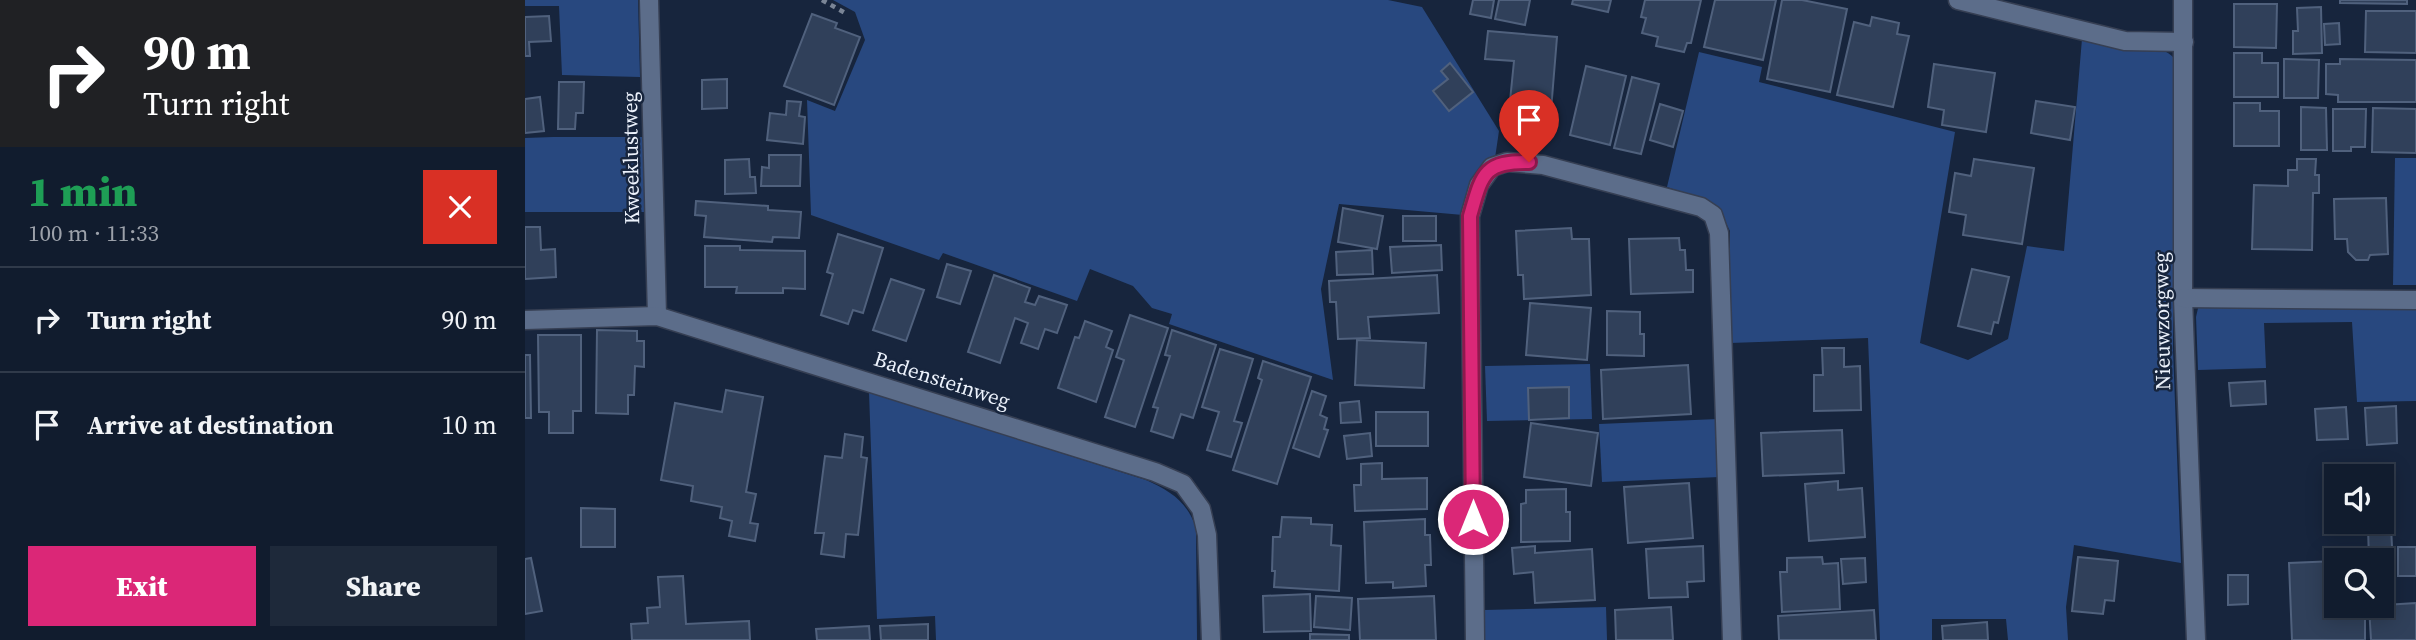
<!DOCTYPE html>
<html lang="en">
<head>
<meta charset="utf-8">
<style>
  body { margin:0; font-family:"Source Serif 4",serif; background:#1e293a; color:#f1f3f6; height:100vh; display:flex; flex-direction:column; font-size:26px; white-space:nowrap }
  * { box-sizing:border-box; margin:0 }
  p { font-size:23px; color:#9ca1aa }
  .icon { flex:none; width:38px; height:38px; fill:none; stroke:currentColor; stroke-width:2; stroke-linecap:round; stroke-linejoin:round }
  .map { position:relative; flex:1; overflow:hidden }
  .drawer { display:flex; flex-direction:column; background:#111c2e; width:525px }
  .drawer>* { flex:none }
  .banner { background:#202124; color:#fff; overflow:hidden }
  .fabs { position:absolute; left:1799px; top:464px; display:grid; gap:14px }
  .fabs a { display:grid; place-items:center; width:70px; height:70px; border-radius:0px; background:#111c2e; box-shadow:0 4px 18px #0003,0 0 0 2px #303a4a; font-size:35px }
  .pin { position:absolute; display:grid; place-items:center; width:60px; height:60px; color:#fff; margin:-72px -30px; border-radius:50% 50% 50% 0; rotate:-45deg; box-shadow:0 0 7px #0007 }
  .pin .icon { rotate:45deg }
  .me { position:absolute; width:77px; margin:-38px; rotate:0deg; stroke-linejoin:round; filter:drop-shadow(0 0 5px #0008) }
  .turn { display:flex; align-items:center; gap:24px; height:147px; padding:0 28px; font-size:32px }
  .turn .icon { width:91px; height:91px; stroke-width:2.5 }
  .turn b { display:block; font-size:49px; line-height:60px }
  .round { display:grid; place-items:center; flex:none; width:74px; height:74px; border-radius:0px; background:#1e293a }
  .overview { display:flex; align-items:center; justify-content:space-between; height:119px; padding:0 28px }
  h1 { font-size:42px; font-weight:800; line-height:52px; color:#1e9e55 }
  .primary-button { display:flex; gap:14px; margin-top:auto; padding:14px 28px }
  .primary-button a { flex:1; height:80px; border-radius:0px; background:#db2777; color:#fff; font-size:28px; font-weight:800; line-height:80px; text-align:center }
  .primary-button a+a { background:#1e293a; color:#f1f3f6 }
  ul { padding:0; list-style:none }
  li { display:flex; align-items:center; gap:21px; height:105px; padding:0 28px; border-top:2px solid #303a4a }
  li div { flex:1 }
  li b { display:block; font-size:26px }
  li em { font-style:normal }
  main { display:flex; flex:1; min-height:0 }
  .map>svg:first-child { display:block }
</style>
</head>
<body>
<main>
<section class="drawer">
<div class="banner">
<div class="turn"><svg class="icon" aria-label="right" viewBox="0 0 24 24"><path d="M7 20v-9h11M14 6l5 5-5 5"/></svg><div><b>90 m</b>Turn right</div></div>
</div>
<div class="overview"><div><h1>1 min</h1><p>100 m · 11:33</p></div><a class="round" style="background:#d93025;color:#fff"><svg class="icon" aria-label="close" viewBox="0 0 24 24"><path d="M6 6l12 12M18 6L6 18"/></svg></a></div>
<ul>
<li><svg class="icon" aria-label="right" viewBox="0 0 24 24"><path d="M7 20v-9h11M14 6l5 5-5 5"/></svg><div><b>Turn right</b></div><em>90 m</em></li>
<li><svg class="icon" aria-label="arrive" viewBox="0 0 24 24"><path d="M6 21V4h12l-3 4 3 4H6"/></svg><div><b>Arrive at destination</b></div><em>10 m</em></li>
</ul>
<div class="primary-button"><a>Exit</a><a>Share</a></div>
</section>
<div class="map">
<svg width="1891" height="640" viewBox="0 0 1891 640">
  <rect width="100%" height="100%" fill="#17253d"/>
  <g fill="#28487f">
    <path d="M0,0H113L115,77L37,75L34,6H0Z"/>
    <path d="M308,0H863L897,7L974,131L970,158L938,215L814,204L796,289L808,380L644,324L647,314L627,308L608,286L565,269L552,301L418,253L414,260L286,215L282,100L310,111L340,40L330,12Z"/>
    <path d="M1557,39C1572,42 1587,47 1601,50C1621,53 1633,42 1649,58L1648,349L1656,563L1549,545L1541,607L1543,640H1483L1481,619H1407V640H1355L1343,338L1205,343V231C1190,198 1174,198 1142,187L1174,52L1237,67L1234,82L1430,132L1395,343L1443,360L1483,339L1502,246L1539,251Z"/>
    <path d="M28,137H119L122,212H0V138Z"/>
    <path d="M1870,158H1891V285H1868Z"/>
    <path d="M1891,297V401L1832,402L1827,322L1739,323L1741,368L1673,370L1671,317L1674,304Z"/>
    <path d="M1065,364L1067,419L962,421L960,366Z"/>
    <path d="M344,392L621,480C645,491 662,501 671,528L672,640H411L410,616L352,619Z"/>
    <path d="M1193,419L1195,477L1077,482L1074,424Z"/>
    <path d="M1081,607L1082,640H960L959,610Z"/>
  </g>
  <g fill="#30405a" stroke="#50617d" stroke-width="2">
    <path d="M948,0H969L966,18L945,14Z"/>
    <path d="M974,0H1005L1000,25L970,19Z"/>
    <path d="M1048,0H1086L1083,12L1047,4Z"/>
    <path d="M1120,0H1176L1166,43H1162L1159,52L1131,46L1133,37L1117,33L1121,18L1116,17Z"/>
    <path d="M1190,0H1251L1238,60L1179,47Z"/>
    <path d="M1257,0H1277L1322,9L1305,92L1242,79Z"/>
    <path d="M1815,0H1882V4L1815,3Z"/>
    <path d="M1709,4H1752L1751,48L1709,47Z"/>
    <path d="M1796,7L1797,53L1768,54V31H1773L1772,8Z"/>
    <path d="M1841,11H1891V53L1840,52Z"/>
    <path d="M287,14L312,23L310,28L335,37L309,105L259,86Z"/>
    <path d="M24,16L26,41L4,42L5,56H0V17Z"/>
    <path d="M1347,17L1374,23L1372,34L1384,36L1368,107L1312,95L1329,22L1345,26Z"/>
    <path d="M1814,23L1815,44L1800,45L1799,24Z"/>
    <path d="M963,31L1032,37L1024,135L1011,134V130H1000L1001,123L983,121L989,61L960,59Z"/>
    <path d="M1709,53H1737V63H1753V97H1709Z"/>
    <path d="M1759,59L1794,60L1793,98H1759Z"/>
    <path d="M1815,59L1891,60V102H1813V95L1801,94V64H1815Z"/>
    <path d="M925,63L948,92L924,111L908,91L923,79L916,71Z"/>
    <path d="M1409,64L1470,73L1461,132L1417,125L1419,110L1403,107Z"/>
    <path d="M1061,66L1101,76L1085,145L1045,135Z"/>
    <path d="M1107,77L1134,84L1116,154L1089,148Z"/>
    <path d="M202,79V108L177,109V80Z"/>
    <path d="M34,82H59L58,113H51L50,129H33Z"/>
    <path d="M15,97L19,131L0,133V99Z"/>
    <path d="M262,101L276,102L274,116L280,117L278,144L242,140L245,113L261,115Z"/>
    <path d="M1511,101L1550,107L1545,140L1506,133Z"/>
    <path d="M1709,103H1735V111H1754V146H1709Z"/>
    <path d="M1135,104L1158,111L1148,147L1125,140Z"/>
    <path d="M1776,107L1801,108L1802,150H1776Z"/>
    <path d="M1848,108L1891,109V153L1847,152Z"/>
    <path d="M1808,109H1841L1840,147H1826V151H1808Z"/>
    <path d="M244,155H276L275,186H236L237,167L244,168Z"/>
    <path d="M224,159L225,177H230L231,193L200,194V160Z"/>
    <path d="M1449,159L1509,168L1497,244L1438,235L1441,215L1424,212L1430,173L1446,176Z"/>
    <path d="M1772,159H1791L1790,175H1794V193H1788L1787,250L1727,249L1729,185L1763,186V170H1772Z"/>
    <path d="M1861,198L1863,254L1845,255L1843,260H1831L1823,252L1822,239H1810L1809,199Z"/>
    <path d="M171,201L243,206V210L276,212L274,238L248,237L247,242L179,237L181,216L170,215Z"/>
    <path d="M818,208L858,216L852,249L813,242Z"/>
    <rect x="878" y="216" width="33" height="25"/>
    <path d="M0,227H15L16,250L30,249L31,277L0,279Z"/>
    <path d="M1046,228L1047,239H1064L1066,295L999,299L998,275H993L991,231Z"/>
    <path d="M313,234L358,248L338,313L328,310L323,324L296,315L308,274L302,272Z"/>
    <path d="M1154,238L1155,250H1160L1161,270H1168V292L1106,294L1104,239Z"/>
    <path d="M916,245L917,270L867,273L865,247Z"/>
    <path d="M180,246H215V250L280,251V289L258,288V293H211L212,287H180Z"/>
    <path d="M847,250L848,274L812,275L811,252Z"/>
    <path d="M422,264L446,271L435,304L412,297Z"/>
    <path d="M1447,269L1484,277L1473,323L1469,322L1466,334L1433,326Z"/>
    <path d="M469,275L505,288L500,302L510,305L514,296L542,305L532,333L520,329L513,349L496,343L503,323L490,318L475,363L443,352Z"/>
    <path d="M912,275L914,313L843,317L845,338L813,339L811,302H805L804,281Z"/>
    <path d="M366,279L399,290L381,341L348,330Z"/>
    <path d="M1005,303L1066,308L1062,360L1001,355Z"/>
    <path d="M1082,311L1115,312V334H1119V356L1082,355Z"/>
    <path d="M605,315L643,328L610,427L580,417L599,360L591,357Z"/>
    <path d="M560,321L587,331L581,347L588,350L571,402L533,388L550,337L554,338Z"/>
    <path d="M72,330L112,331V341H119V367L110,366L109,395H103V414L71,413Z"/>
    <path d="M647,330L691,345L668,418L656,414L648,438L626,431L633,408L628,407L645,356L640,355Z"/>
    <path d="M13,335H56V411H48V433H24V412H14Z"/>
    <path d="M832,340L901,343L899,388L830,385Z"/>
    <path d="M1297,348H1319V367L1335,366L1336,410L1289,411V375H1298Z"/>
    <path d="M695,349L728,359L709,421L717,423L706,457L682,450L694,412L677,407Z"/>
    <path d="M0,355H5L6,418H0Z"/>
    <path d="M738,361L786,377L752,484L708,470L737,380L733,378Z"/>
    <path d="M1163,365L1166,414L1078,419L1076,370Z"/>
    <path d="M1740,381L1741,404L1706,406L1704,383Z"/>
    <path d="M1044,387V418L1004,420L1003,388Z"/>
    <path d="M201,390L238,397L221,492L231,494L225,523L233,524L230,541L204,536L207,521L195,518L197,507L166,501L168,486L136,480L150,403L197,412Z"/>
    <path d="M787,391L801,396L795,415L802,418L799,429L803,430L794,457L768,448Z"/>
    <path d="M834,401L836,422L816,423L815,403Z"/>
    <path d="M1871,406L1872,443L1842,445L1840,408Z"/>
    <path d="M1821,407L1823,439L1792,440L1790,409Z"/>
    <rect x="851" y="412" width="52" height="34"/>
    <path d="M1006,423L1073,433L1066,486L999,477Z"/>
    <path d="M1317,430L1319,473L1238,476L1236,433Z"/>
    <path d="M845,433L847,456L822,459L819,436Z"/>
    <path d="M320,434L338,437L336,457L342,458L333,535L321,534L319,557L296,554L299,533H290L300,456L317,458Z"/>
    <path d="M857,463V479L902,478V509L830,511L829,485H836V464Z"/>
    <path d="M1313,481V490L1337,488L1340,537L1284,541L1280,484Z"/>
    <path d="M1164,483L1168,538L1103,543L1099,487Z"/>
    <path d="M1041,489V512H1045V541L996,542V504L1001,503V490Z"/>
    <path d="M56,508L90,509V547H56Z"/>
    <path d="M757,517L786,518V524L807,525L806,545L816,546L814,591L749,587L750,571H747L748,537H755Z"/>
    <path d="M900,519V535H905L906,565H900L901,586L868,588V582L841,583L839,522Z"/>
    <path d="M1866,527L1869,585L1857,586V560H1844L1843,528Z"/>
    <path d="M1010,546V553L1067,549L1070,600L1010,603L1008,572L989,574L987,548Z"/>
    <path d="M1178,546L1179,581L1162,582L1163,597L1124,598L1121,549Z"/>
    <rect x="1873" y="547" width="18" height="29"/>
    <path d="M1297,557L1298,564L1313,563L1315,609L1257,612L1255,572H1262V558Z"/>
    <path d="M1553,557L1593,561L1589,601L1580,600L1578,614L1547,611Z"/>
    <path d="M6,558L17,611L0,614V559Z"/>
    <path d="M1340,558L1341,582L1318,584L1316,559Z"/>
    <path d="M1811,561V606H1840V640H1767L1764,563Z"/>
    <path d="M1703,575H1723V604L1703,605Z"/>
    <path d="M158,576L161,624L224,621L225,640H107L106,624L123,623L122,608L135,607L133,577Z"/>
    <path d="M785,594L786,631L739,632L738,596Z"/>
    <path d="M791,596L827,598L825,630L789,627Z"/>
    <path d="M909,596L911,640H835L833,599Z"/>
    <path d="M1891,603V640H1846L1844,606Z"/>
    <path d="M1146,607L1148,640H1091L1090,610Z"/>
    <path d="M1349,610L1351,640H1254L1253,616Z"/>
    <path d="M1462,622L1463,640H1418L1417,626Z"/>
    <path d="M403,624V640H356L355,626Z"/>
    <path d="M344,626L345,640H292L291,629Z"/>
    <path d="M785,634L824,635V640H785Z"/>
  </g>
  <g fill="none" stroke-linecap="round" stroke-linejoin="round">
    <g stroke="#363f53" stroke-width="21">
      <g id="minor">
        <path d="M124,0L132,316"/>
        <path d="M1433,0L1600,41L1659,42"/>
        <path d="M1658,0V298L1671,640"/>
        <path d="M1658,298L1891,300"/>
        <path d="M0,320L132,316L630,472L658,484L676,509L682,535L686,640"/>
        <path d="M950,640L945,216L954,185L967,167L982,162L1018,165L1176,207L1188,215L1194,233L1207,640"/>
      </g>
    </g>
    <path stroke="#7a8596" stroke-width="4.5" stroke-dasharray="5 5" stroke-linecap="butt" d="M297,0L322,14"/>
    <use href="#minor" stroke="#5c6d8a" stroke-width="18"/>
  </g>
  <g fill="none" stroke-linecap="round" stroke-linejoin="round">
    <g stroke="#8e194d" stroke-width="18">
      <path id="route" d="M948,519L945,216C957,175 958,161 1004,162"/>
    </g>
    <use href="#route" stroke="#db2777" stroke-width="12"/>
  </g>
  <g text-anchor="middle" stroke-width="5" stroke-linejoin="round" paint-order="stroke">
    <g font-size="21" fill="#ecf2fc" stroke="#17253d">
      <text transform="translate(106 158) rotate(-91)" y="7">Kweeklustweg</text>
      <text transform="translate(1637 321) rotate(-91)" y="7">Nieuwzorgweg</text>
      <text transform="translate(417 380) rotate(18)" y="7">Badensteinweg</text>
    </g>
  </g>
</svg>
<div class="fabs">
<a><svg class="icon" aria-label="sound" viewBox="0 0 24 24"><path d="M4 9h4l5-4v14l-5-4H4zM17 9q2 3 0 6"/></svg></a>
<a><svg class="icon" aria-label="search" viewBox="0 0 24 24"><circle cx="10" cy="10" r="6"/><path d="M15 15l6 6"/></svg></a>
</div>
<div class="pin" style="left:1004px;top:162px;background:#d93025"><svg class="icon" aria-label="arrive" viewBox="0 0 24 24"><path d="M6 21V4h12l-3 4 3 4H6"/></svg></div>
<svg class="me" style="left:948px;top:519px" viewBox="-20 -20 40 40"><circle r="17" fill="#db2777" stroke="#fff" stroke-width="3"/><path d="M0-11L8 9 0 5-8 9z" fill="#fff"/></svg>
</div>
</main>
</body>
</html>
